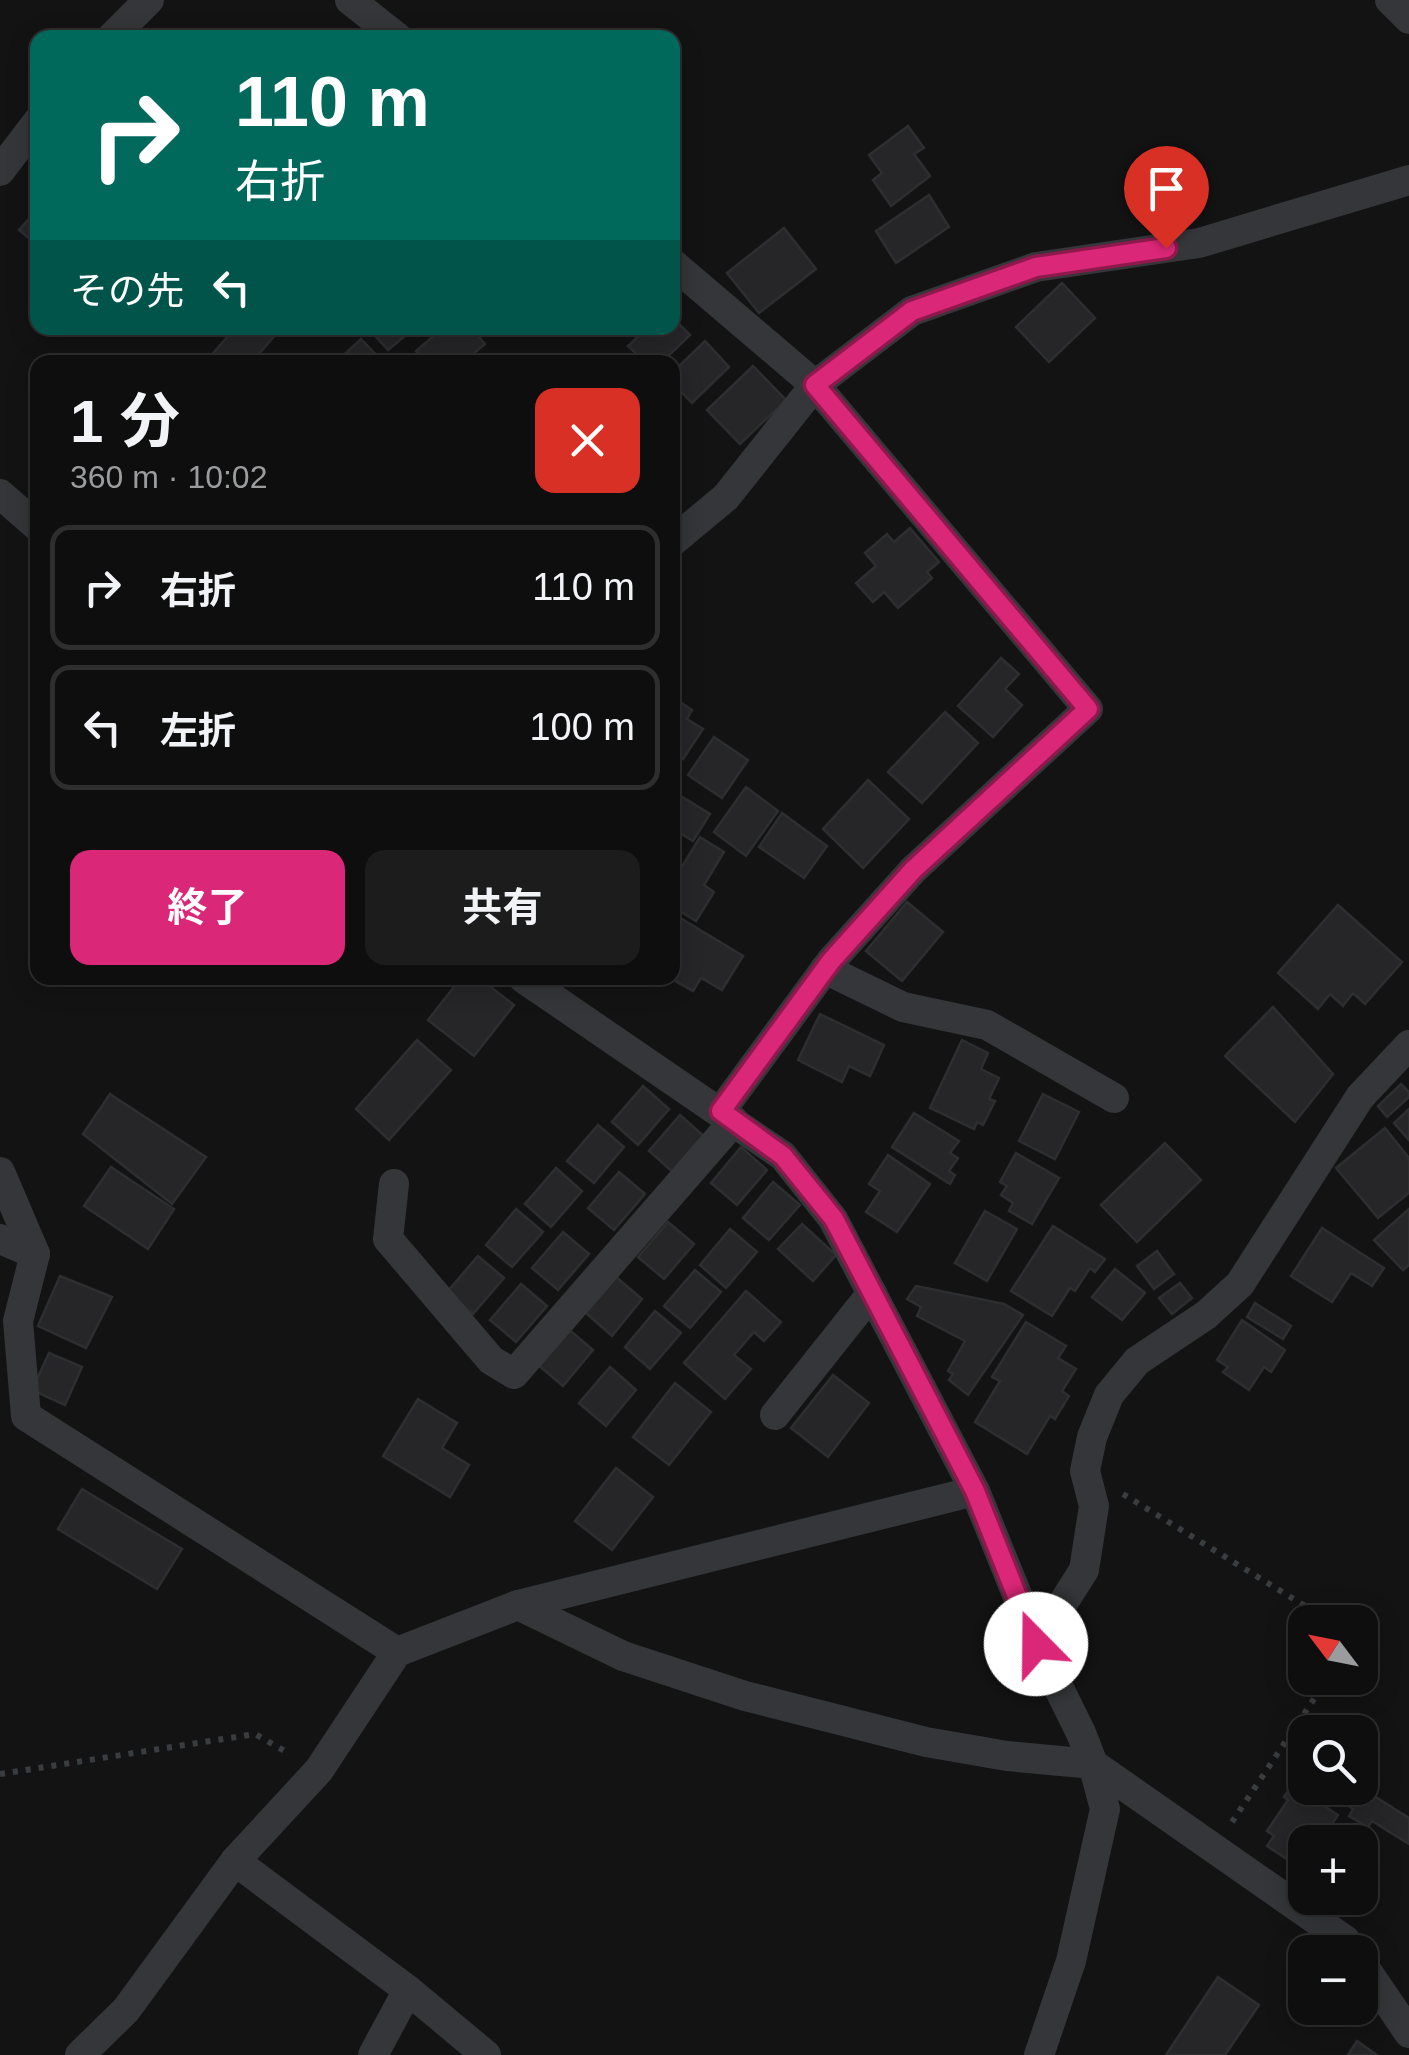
<!DOCTYPE html>
<html lang="ja">
<head>
<meta charset="utf-8">
<style>
  body { margin:0; font-family:Helvetica,"Noto Sans JP",sans-serif; background:#1c1c1d; color:#f1f3f6; height:100vh; display:flex; flex-direction:column; font-size:38px; white-space:nowrap }
  * { box-sizing:border-box; margin:0 }
  p { font-size:32px; color:#9b9c9e }
  .icon { flex:none; width:55px; height:55px; fill:none; stroke:currentColor; stroke-width:2; stroke-linecap:round; stroke-linejoin:round }
  .map { position:relative; flex:1; overflow:hidden }
  .panel { position:absolute; left:30px; top:355px; width:650px; height:630px; display:flex; flex-direction:column; background:#0e0e0f; border-radius:20px; box-shadow:0 5px 25px #0003,0 0 0 2px #2e2e2f }
  .panel>* { flex:none }
  .hud { position:absolute; left:30px; top:30px; width:650px; height:305px; border-radius:20px; box-shadow:0 5px 25px #0003,0 0 0 2px #2e2e2f; background:#00695c; color:#fff; overflow:hidden }
  .needle { width:65px; rotate:302deg }
  .tools { position:absolute; left:1288px; top:1605px; display:grid; gap:20px }
  .tools a { display:grid; place-items:center; width:90px; height:90px; border-radius:20px; background:#0e0e0f; box-shadow:0 5px 25px #0003,0 0 0 2px #2e2e2f; font-size:50px }
  .pin { position:absolute; display:grid; place-items:center; width:85px; height:85px; color:#fff; margin:-102px -42px; border-radius:50% 50% 50% 0; rotate:-45deg; box-shadow:0 0 10px #0007 }
  .pin .icon { rotate:45deg }
  .me { position:absolute; width:110px; margin:-55px; rotate:338deg; stroke-linejoin:round; filter:drop-shadow(0 0 8px #0008) }
  .turn { display:flex; align-items:center; gap:35px; height:210px; padding:0 40px; font-size:45px }
  .turn .icon { width:130px; height:130px; stroke-width:2.5 }
  .turn b { display:block; font-size:70px; line-height:85px }
  .then { display:flex; align-items:center; height:95px; padding:0 40px; background:#0003; gap:20px; font-size:38px }
  .round { display:grid; place-items:center; flex:none; width:105px; height:105px; border-radius:20px; background:#1c1c1d }
  .summary { display:flex; align-items:center; justify-content:space-between; height:170px; padding:0 40px }
  h1 { font-size:60px; font-weight:700; line-height:75px }
  .primary-button { display:flex; gap:20px; margin-top:auto; padding:20px 40px }
  .primary-button a { flex:1; height:115px; border-radius:20px; background:#db2777; color:#fff; font-size:40px; font-weight:700; line-height:115px; text-align:center }
  .primary-button a+a { background:#1c1c1d; color:#f1f3f6 }
  ul { padding:0; list-style:none }
  li { display:flex; align-items:center; gap:30px; height:125px; margin:0 20px 15px; padding:0 20px; border:5px solid #2e2e2f; border-radius:20px }
  li div { flex:1 }
  li b { display:block; font-size:38px }
  li em { font-style:normal }
  .map>svg:first-child { display:block }
</style>
</head>
<body>
<div class="map">
<svg width="1409" height="2055" viewBox="0 0 1409 2055">
  <rect width="100%" height="100%" fill="#131314"/>
  <g fill="#262628" stroke="#2d2e30" stroke-width="2.5">
    <path d="M908,126L924,148L914,154L930,176L891,206L873,180L882,173L869,155Z"/>
    <path d="M929,195L949,227L896,263L876,231Z"/>
    <path d="M38,209V246L19,230Z"/>
    <path d="M784,228L816,269L759,313L727,273Z"/>
    <path d="M1062,283L1095,318L1049,362L1016,327Z"/>
    <path d="M672,317L690,335L662,362H645L628,346L647,328H672Z"/>
    <path d="M235,328H273L278,332L252,362H215L209,358Z"/>
    <path d="M368,328H401L405,336L388,350Z"/>
    <path d="M443,328H471L485,344L463,362H426L416,351Z"/>
    <path d="M361,339L383,362H336Z"/>
    <path d="M705,341L729,367L692,403L672,382V373Z"/>
    <path d="M753,366L786,400L740,444L707,410Z"/>
    <path d="M910,528L939,562L927,572L932,578L898,608L884,592L873,602L856,583L876,566L865,553L887,534L894,542Z"/>
    <path d="M1001,658L1019,674L1005,689L1022,705L993,737L958,706Z"/>
    <path d="M672,697L692,710L687,719L703,729L683,759L672,752Z"/>
    <path d="M945,712L978,743L922,803L888,772Z"/>
    <path d="M714,737L748,760L722,798L688,775Z"/>
    <path d="M868,780L909,819L863,868L823,829Z"/>
    <path d="M746,787L778,811L746,856L714,832Z"/>
    <path d="M676,793L710,814L693,841L672,828V798Z"/>
    <path d="M782,813L827,846L804,878L759,847Z"/>
    <path d="M700,837L724,852L704,885L714,892L696,921L672,906V869L680,870Z"/>
    <path d="M907,902L943,932L902,981L866,951Z"/>
    <path d="M1338,905L1402,962L1365,1004L1353,993L1343,1006L1330,994L1318,1009L1278,973Z"/>
    <path d="M672,913L743,956L722,990L701,978L693,991L670,978H672Z"/>
    <path d="M461,978H479L514,1005L474,1056L428,1020Z"/>
    <path d="M1273,1007L1333,1074L1295,1122L1225,1056Z"/>
    <path d="M820,1014L884,1045L870,1076L849,1066L842,1082L798,1060Z"/>
    <path d="M417,1040L451,1070L389,1140L356,1109Z"/>
    <path d="M962,1040L988,1053L981,1069L999,1078L989,1099L995,1101L983,1125L977,1122L974,1129L930,1108Z"/>
    <path d="M1401,1084L1409,1092V1097L1387,1117L1378,1106Z"/>
    <path d="M643,1086L669,1109L638,1145L612,1122Z"/>
    <path d="M110,1094L206,1157L172,1204L83,1134Z"/>
    <path d="M1043,1094L1079,1112L1055,1159L1019,1141Z"/>
    <path d="M1409,1109V1140L1394,1123Z"/>
    <path d="M914,1113L959,1141L950,1153L958,1158L949,1171L955,1175L950,1184L892,1147Z"/>
    <path d="M680,1115L706,1138L675,1174L649,1151Z"/>
    <path d="M598,1125L624,1147L594,1183L567,1161Z"/>
    <path d="M1385,1128L1409,1158V1193L1378,1218L1336,1168Z"/>
    <path d="M1165,1143L1201,1180L1137,1242L1101,1205Z"/>
    <path d="M741,1147L767,1170L737,1205L711,1183Z"/>
    <path d="M1016,1153L1059,1178L1032,1224L1009,1211L1013,1203L1001,1195L1007,1186L1000,1182Z"/>
    <path d="M888,1155L930,1184L897,1232L866,1212L880,1191L869,1184Z"/>
    <path d="M111,1167L174,1209L148,1249L84,1206Z"/>
    <path d="M556,1168L582,1191L551,1227L525,1204Z"/>
    <path d="M619,1172L645,1194L614,1230L588,1208Z"/>
    <path d="M773,1182L800,1205L769,1240L743,1218Z"/>
    <path d="M516,1209L543,1232L512,1267L486,1245Z"/>
    <path d="M1409,1209V1265L1403,1270L1374,1240Z"/>
    <path d="M985,1211L1017,1229L987,1281L955,1263Z"/>
    <path d="M668,1222L694,1244L664,1279L638,1257Z"/>
    <path d="M802,1224L836,1255L813,1281L778,1249Z"/>
    <path d="M1053,1226L1105,1259L1095,1272L1090,1268L1075,1291L1070,1288L1052,1316L1011,1291Z"/>
    <path d="M1322,1228L1384,1268L1372,1286L1351,1273L1332,1302L1291,1276Z"/>
    <path d="M730,1229L757,1252L726,1288L700,1265Z"/>
    <path d="M563,1232L589,1254L558,1290L532,1268Z"/>
    <path d="M1157,1251L1174,1274L1154,1289L1137,1266Z"/>
    <path d="M478,1256L504,1278L473,1314L447,1292Z"/>
    <path d="M1115,1269L1145,1293L1122,1320L1092,1297Z"/>
    <path d="M695,1270L721,1292L690,1328L664,1306Z"/>
    <path d="M60,1276L112,1297L86,1348L38,1326Z"/>
    <path d="M616,1277L642,1299L612,1336L586,1313Z"/>
    <path d="M1180,1283L1192,1298L1172,1314L1159,1298Z"/>
    <path d="M521,1284L547,1306L516,1342L490,1320Z"/>
    <path d="M916,1286L1004,1304L1023,1315L968,1395L949,1380L953,1374L948,1371L965,1341L917,1316L921,1307L907,1299Z"/>
    <path d="M746,1291L781,1322L764,1341L754,1332L734,1355L751,1369L725,1399L684,1363Z"/>
    <path d="M1255,1303L1291,1326L1283,1339L1247,1317Z"/>
    <path d="M655,1311L681,1333L650,1369L625,1347Z"/>
    <path d="M1242,1320L1285,1350L1271,1372L1264,1367L1249,1390L1223,1372L1228,1367L1217,1360Z"/>
    <path d="M1026,1322L1066,1346L1058,1358L1076,1369L1062,1391L1069,1396L1055,1419L1050,1416L1027,1454L975,1422L1000,1381L992,1377Z"/>
    <path d="M567,1328L593,1350L563,1386L537,1364Z"/>
    <path d="M49,1353L82,1367L65,1405L32,1390Z"/>
    <path d="M610,1367L636,1390L606,1426L579,1403Z"/>
    <path d="M833,1375L869,1403L828,1457L791,1428Z"/>
    <path d="M675,1383L711,1412L669,1465L633,1437Z"/>
    <path d="M418,1399L457,1423L442,1448L469,1465L450,1497L383,1456Z"/>
    <path d="M616,1468L653,1497L612,1550L575,1521Z"/>
    <path d="M82,1489L182,1549L157,1589L58,1529Z"/>
    <path d="M1305,1765V1788H1328L1318,1802L1338,1815L1320,1842H1305L1302,1869L1267,1846L1274,1836L1267,1831L1288,1800L1284,1797Z"/>
    <path d="M1360,1787L1409,1818V1844L1372,1821L1368,1827L1349,1816L1353,1809L1338,1799L1345,1788Z"/>
    <path d="M1218,1977L1259,2005L1225,2055H1166Z"/>
    <path d="M1357,2041L1377,2055H1348Z"/>
  </g>
  <g fill="none" stroke-linecap="round" stroke-linejoin="round">
    <g stroke="#3a3d40" stroke-width="6" stroke-dasharray="5 8" stroke-linecap="butt">
      <path d="M1123,1494L1331,1622"/>
      <path d="M0,1774L255,1734L290,1754"/>
      <path d="M1232,1822L1328,1678"/>
    </g>
    <g stroke="#343639" stroke-width="30">
      <path d="M350,0L398,38"/>
      <path d="M1390,0L1409,19"/>
      <path d="M111,38L149,0"/>
      <path d="M0,171L38,121"/>
      <path d="M672,263L815,385L1088,709L913,870L831,961L721,1111"/>
      <path d="M0,494L38,527"/>
      <path d="M672,542L726,497L815,385L912,311L1036,267L1199,243L1409,180"/>
      <path d="M825,969L903,1007L987,1025L1114,1098"/>
      <path d="M523,978L783,1156L833,1219L975,1491L1037,1644L1081,1733L1093,1764L1345,1940L1354,1952"/>
      <path d="M0,1172L35,1254"/>
      <path d="M394,1184L388,1239L491,1360L514,1374L734,1121"/>
      <path d="M0,1239L35,1254L18,1321L26,1416L397,1652"/>
      <path d="M775,1415L872,1293"/>
      <path d="M518,1605L623,1656L745,1696L926,1742L1007,1756L1093,1764L1105,1809L1071,1961L1039,2055"/>
      <path d="M1037,1644L1084,1570L1094,1506L1085,1471L1092,1437L1109,1395L1137,1361L1206,1315L1240,1284L1360,1097L1409,1045"/>
      <path d="M235,1861L408,1990L486,2055"/>
      <path d="M1360,1961L1409,2033"/>
      <path d="M80,2055L126,2010L235,1861L319,1770L397,1652L518,1605L975,1491"/>
      <path d="M373,2055L408,1990"/>
    </g>
  </g>
  <g fill="none" stroke-linecap="round" stroke-linejoin="round">
    <g stroke="#8e194d" stroke-width="25">
      <path id="route" d="M1036,1644L975,1491L834,1219L783,1156L721,1111L831,961L913,870L1088,709L815,385L912,311L1036,267L1166,248"/>
    </g>
    <use href="#route" stroke="#db2777" stroke-width="18"/>
  </g>
</svg>
<div class="tools">
<a><svg class="needle" viewBox="-14 -14 28 28"><path d="M0-13l5 13h-10z" fill="#e53935"/><path d="M0 13l5-13h-10z" fill="#9b9c9e"/></svg></a>
<a><svg class="icon" aria-label="search" viewBox="0 0 24 24"><circle cx="10" cy="10" r="6"/><path d="M15 15l6 6"/></svg></a>
<a>+</a>
<a>−</a>
</div>
<div class="pin" style="left:1166px;top:248px;background:#d93025"><svg class="icon" aria-label="arrive" viewBox="0 0 24 24"><path d="M6 21V4h12l-3 4 3 4H6"/></svg></div>
<svg class="me" style="left:1036px;top:1644px" viewBox="-20 -20 40 40"><circle r="19" fill="#fff"/><path d="M0-13L10 11 0 6-10 11z" fill="#db2777"/></svg>
<div class="hud">
<div class="turn"><svg class="icon" aria-label="right" viewBox="0 0 24 24"><path d="M7 20v-9h11M14 6l5 5-5 5"/></svg><div><b>110 m</b>右折</div></div>
<div class="then">その先<svg class="icon" aria-label="left" viewBox="0 0 24 24"><path d="M17 20v-9H6M10 6l-5 5 5 5"/></svg></div>
</div>
<section class="panel">
<div class="summary"><div><h1>1 分</h1><p>360 m · 10:02</p></div><a class="round" style="background:#d93025;color:#fff"><svg class="icon" aria-label="close" viewBox="0 0 24 24"><path d="M6 6l12 12M18 6L6 18"/></svg></a></div>
<ul>
<li><svg class="icon" aria-label="right" viewBox="0 0 24 24"><path d="M7 20v-9h11M14 6l5 5-5 5"/></svg><div><b>右折</b></div><em>110 m</em></li>
<li><svg class="icon" aria-label="left" viewBox="0 0 24 24"><path d="M17 20v-9H6M10 6l-5 5 5 5"/></svg><div><b>左折</b></div><em>100 m</em></li>
</ul>
<div class="primary-button"><a>終了</a><a>共有</a></div>
</section>
</div>
</body>
</html>
